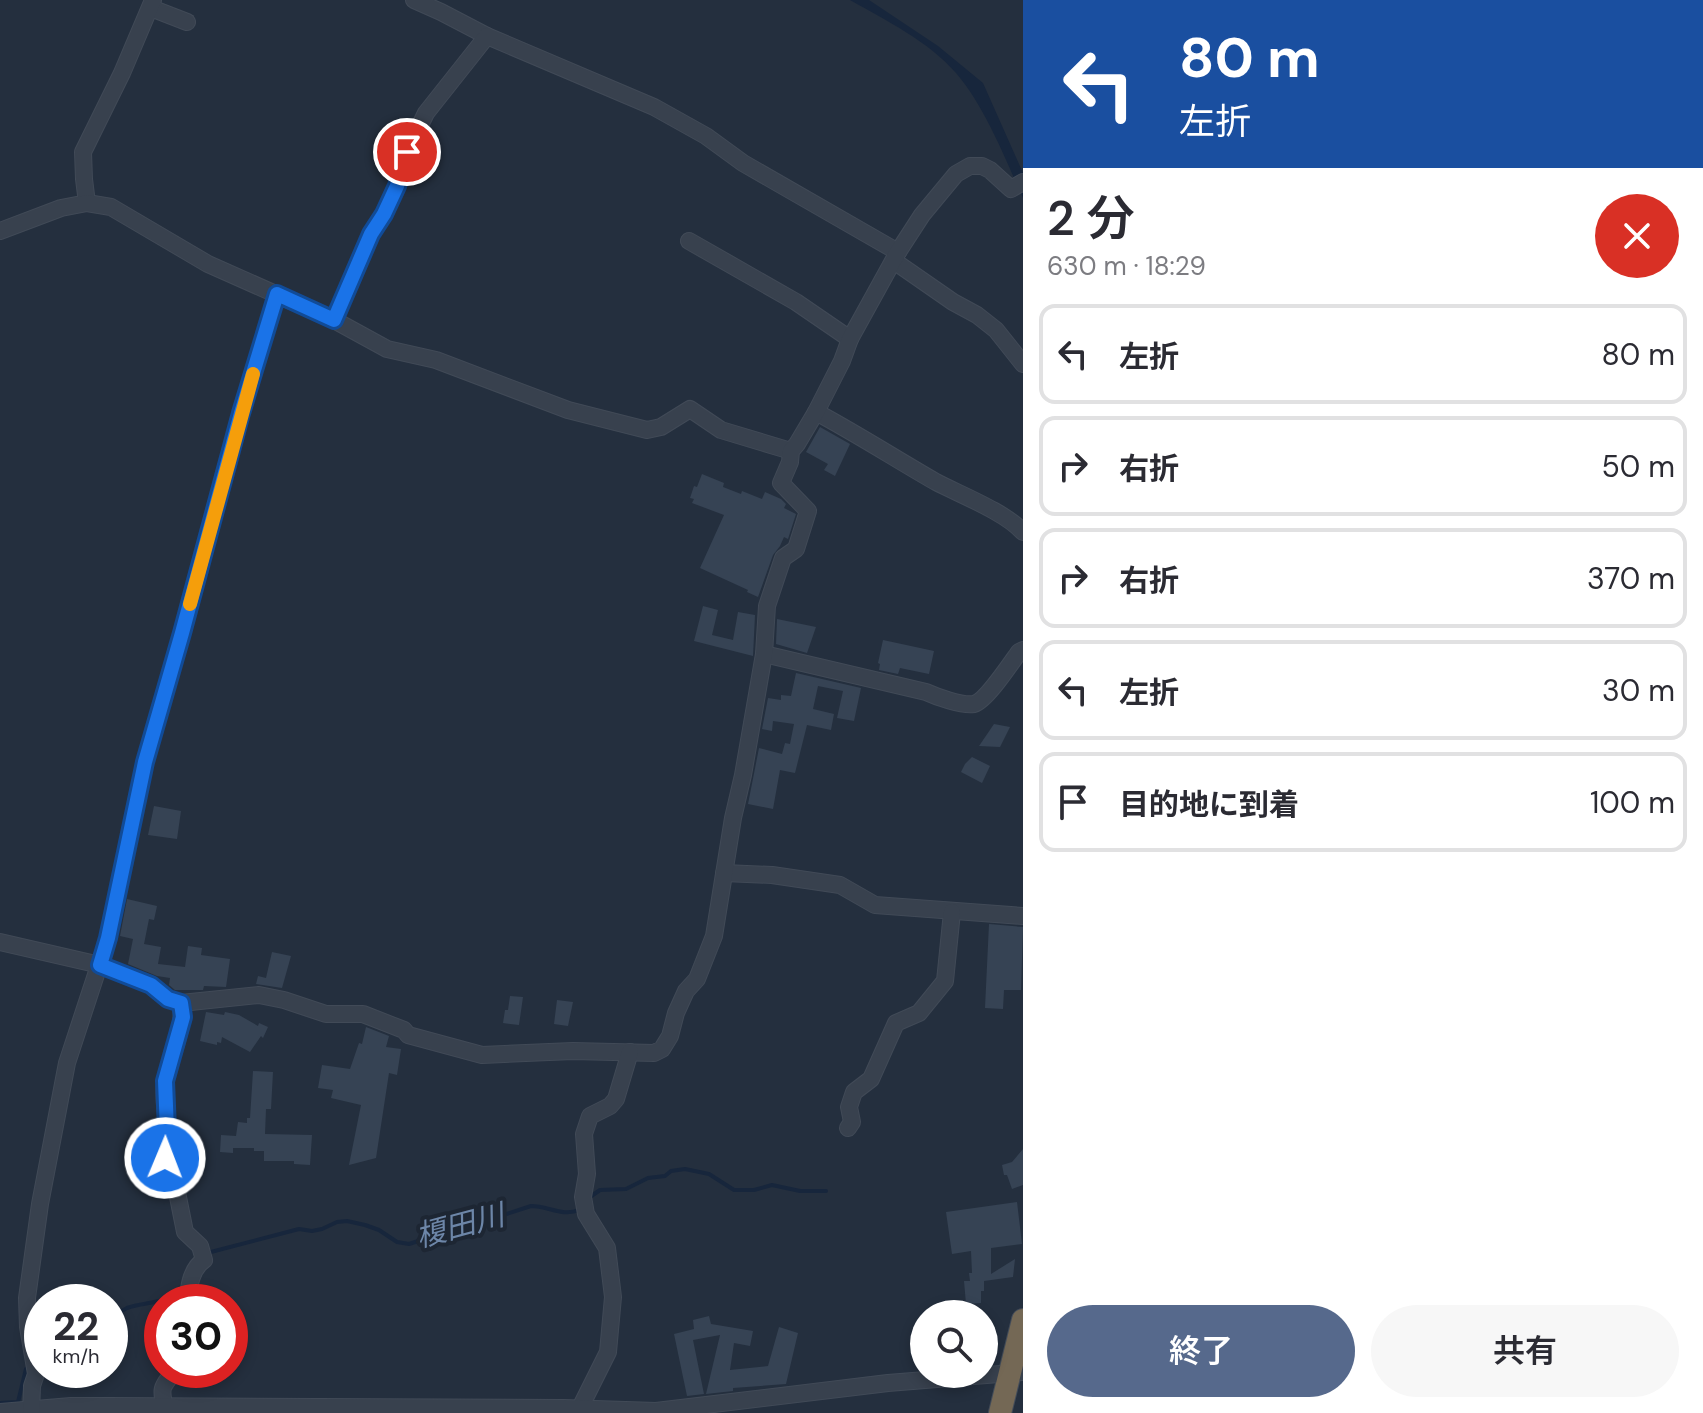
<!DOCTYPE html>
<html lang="ja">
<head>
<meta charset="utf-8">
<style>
  body { margin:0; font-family:"DM Sans","Noto Sans JP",sans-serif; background:#f7f7f7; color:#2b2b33; height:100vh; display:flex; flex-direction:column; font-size:30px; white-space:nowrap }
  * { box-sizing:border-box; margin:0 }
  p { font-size:26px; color:#7c7c81 }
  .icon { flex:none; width:44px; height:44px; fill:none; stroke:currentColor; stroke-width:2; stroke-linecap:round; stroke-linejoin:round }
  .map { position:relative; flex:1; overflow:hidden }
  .panel { display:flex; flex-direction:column; background:#fff; width:680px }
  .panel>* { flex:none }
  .top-card { background:#1a4fa0; color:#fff; overflow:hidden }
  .buttons { position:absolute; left:910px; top:1300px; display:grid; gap:16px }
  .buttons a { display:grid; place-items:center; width:88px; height:88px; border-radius:50%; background:#fff; box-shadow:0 4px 12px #0003; font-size:40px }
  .speed { position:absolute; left:24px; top:1284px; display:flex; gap:16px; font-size:40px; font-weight:700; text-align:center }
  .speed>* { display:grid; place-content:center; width:104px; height:104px; border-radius:50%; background:#fff; box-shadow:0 4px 12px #0003; line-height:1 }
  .speed small { font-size:20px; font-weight:400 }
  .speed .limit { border:12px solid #d22; background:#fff; color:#111 }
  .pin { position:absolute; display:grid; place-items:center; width:68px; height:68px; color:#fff; margin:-34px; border:4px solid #fff; border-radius:50%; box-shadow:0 2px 8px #0007 }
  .me { position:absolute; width:88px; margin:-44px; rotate:1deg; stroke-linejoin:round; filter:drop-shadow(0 0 6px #0008) }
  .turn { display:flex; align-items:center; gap:28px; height:168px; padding:0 24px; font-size:36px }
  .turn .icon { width:104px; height:104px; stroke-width:2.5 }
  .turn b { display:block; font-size:56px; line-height:68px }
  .round { display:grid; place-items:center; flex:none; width:84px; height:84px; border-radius:42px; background:#f7f7f7 }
  .summary { display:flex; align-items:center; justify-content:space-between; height:136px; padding:0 24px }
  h1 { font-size:48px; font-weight:600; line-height:60px }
  .button { display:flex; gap:16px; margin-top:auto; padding:16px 24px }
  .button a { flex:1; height:92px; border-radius:48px; background:#56698c; color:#fff; font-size:32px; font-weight:600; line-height:92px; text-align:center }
  .button a+a { background:#f7f7f7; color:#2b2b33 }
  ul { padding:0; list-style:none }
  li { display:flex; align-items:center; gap:24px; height:100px; margin:0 16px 12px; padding:0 8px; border:4px solid #e1e1e2; border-radius:16px }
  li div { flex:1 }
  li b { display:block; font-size:30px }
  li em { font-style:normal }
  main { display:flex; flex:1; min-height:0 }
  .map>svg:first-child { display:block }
</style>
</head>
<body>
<main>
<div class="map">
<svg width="1023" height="1413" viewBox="0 0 1023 1413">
  <rect width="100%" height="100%" fill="#242f3e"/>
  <path fill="#17263c" d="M850,0H869L938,46L983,83L1023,173V198C1006,160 984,105 956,73C928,41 887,21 850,0Z"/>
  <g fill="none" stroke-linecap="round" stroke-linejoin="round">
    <g stroke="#17263c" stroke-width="4">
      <path d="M590,1197L600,1190L626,1189L648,1178L665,1176L671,1171L685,1169L709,1174L734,1190H754L772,1185L800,1191H826"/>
      <path d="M207,1253L299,1229L312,1231L322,1229L337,1222L347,1221L365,1225L379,1230L397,1242L409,1244L443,1233L460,1222L488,1220L531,1206C548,1206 563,1217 579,1210"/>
      <path d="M110,1319C115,1315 121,1311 127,1308C146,1301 171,1305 182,1286"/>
      <path d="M0,1403L18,1402L26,1369L32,1366"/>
    </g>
  </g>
  <g fill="#364354">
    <path d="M820,427L850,444L835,476L824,470L828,464L806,452Z"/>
    <path d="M702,474L724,483L723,487L741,494L742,491L762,499L765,492L781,499L786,504L784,508L796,514L788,539L784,537L780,546L773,555L758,597L747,592L748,590L700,568L724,515L692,503L694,499L690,498L694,486L697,487Z"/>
    <path d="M703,606L718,610L712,635L733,640L738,612L755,615L753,656L694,641Z"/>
    <path d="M777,619L816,627L807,653L776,644Z"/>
    <path d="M883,640L934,651L929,674L900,668L898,674L879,670L880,664L878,663Z"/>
    <path d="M796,673L861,688L854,721L837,718L843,691L818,686L813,709L834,714L831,730L807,725L795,773L780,770L773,809L748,804L759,748L782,754L785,743L790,744L794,724L773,721L772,731L762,729L768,698L781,700V695L791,696Z"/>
    <path d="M994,724L1010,727L1000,747L979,746Z"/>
    <path d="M972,757L990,766L982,783L961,772L965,764Z"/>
    <path d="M154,806L181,811L177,839L148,835Z"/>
    <path d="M127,899L157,906L154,920L149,919L144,944L161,947L158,964L185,967L188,946L202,948L201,955L230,959L226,987L204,986L203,990H175L169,985L170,978L157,976L128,964L133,939L120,936Z"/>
    <path d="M989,924L1023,927L1021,990H1004L1003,1009L985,1008Z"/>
    <path d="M272,952L291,956L282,988L256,984L258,976L266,978Z"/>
    <path d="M510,996L523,997L519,1025L503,1023L505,1010H508Z"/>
    <path d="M557,1000L573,1002L568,1026L554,1024Z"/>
    <path d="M206,1012L224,1015L225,1012L239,1015L258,1026L259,1023L268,1027L263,1038L261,1036L250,1052L222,1037L221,1043L217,1042V1045L200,1041Z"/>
    <path d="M366,1027L389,1036L386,1047L401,1049L397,1075L389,1073L376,1158L349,1165L361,1105L331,1098L333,1090L318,1088L322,1065L350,1069L359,1043L362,1044Z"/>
    <path d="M253,1071L273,1072L271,1109H266L265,1134L312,1135L310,1165L294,1164V1161H264V1151H254V1148H233V1153L220,1152L221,1135L236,1136L238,1122L247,1123V1118H250Z"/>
    <path d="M1023,1149V1185L1012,1189L1007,1175H1004L1002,1165L1012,1162Z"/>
    <path d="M1017,1202L1022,1244L991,1248V1274L1015,1259L1013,1277L984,1281V1291H981V1303L966,1304L964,1281H970L969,1273H972L971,1251L952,1254L946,1212Z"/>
    <path d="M709,1316L711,1324L753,1331L750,1346L734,1343L730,1370L768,1366L779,1327L798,1333L786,1384L733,1388V1391L706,1394L720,1335L693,1340L704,1394L687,1396L674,1334L694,1329L693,1320Z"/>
  </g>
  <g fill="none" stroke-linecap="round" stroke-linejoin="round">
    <g stroke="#414a57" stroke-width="18">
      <g id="minor">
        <path d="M414,0L441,12L487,36"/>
        <path d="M151,8L187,22"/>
        <path d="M87,203L84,179L83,152L122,73L153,0"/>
        <path d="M0,231L61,208L87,203L111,207L208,264L334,320L387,349L436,360L568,410L647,430L661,427L690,409L721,430L791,451"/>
        <path d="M689,241L796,302L850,339"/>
        <path d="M894,261L953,302L977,315L996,330L1023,364"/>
        <path d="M334,320L371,234L384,214L397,186L407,152L426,113L487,36L654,107L706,136L743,163L898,252"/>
        <path d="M816,412C857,434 896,459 936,482C961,495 1005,512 1023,532"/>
        <path d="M764,654L926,692C937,697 962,706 974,704C986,701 1011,663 1019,652L1023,650"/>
        <path d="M724,873L772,875L840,885L875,905L1023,916"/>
        <path d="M0,942L100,965L151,985L168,999L181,1003L259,995L284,1000L326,1014H363L404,1030L408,1035L482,1055L573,1051L654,1053L662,1049L670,1036L676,1013L686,991L697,979L714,936L733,818L743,775L764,654L767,606L783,558L796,549L808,511L781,483L790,462L791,451L797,444L816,412L842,361L850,339L898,252L922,215L956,174L970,166H982L990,170L1011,189L1023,182"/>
        <path d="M181,1003C185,1031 170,1055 165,1083C163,1097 166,1112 167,1127C167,1138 163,1148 165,1158L176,1167L174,1177L185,1232L200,1246L204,1260C191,1269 189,1286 187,1302"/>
        <path d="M848,1128L852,1122L849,1107L854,1092L871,1079L896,1023L919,1013L945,981L952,912"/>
        <path d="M165,1407C159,1385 164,1386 175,1370"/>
        <path d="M579,1410L608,1352L613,1297L607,1248L586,1214L583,1197L587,1174L584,1134L590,1116L610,1106L616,1099L630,1052"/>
        <path d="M0,1412L71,1406H108L564,1408L656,1411L888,1383L1023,1372"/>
        <path d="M31,1413L32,1386L36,1374L28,1327L27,1298L40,1204L67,1063L108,938L145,762L182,633L241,413L277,294"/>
      </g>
    </g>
    <g stroke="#434c59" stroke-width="24">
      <path id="highway" d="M1000,1413L1023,1320"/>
    </g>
    <use href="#minor" stroke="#38414e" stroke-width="16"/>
    <use href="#highway" stroke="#746855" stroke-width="22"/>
  </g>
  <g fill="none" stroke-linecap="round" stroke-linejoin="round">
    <g stroke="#114b97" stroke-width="20">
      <path id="route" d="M165,1158L164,1152L167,1130L165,1081L183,1017L181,1003L168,999L151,985L100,965L108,938L145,762L182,633L241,413L277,294L334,320L371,234L384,214L397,186L407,152"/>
    </g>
    <use href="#route" stroke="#1a73e8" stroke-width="14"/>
    <path stroke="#f59e0b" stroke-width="14" d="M190,604L253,374"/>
  </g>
  <g text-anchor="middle" stroke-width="8" stroke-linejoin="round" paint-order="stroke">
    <g font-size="30" font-style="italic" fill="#6d86a8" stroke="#1d2633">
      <text transform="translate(460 1226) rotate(-15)" y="10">榎田川</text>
    </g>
  </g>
</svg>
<div class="buttons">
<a><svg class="icon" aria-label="search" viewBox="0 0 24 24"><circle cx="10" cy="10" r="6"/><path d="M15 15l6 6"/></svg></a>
</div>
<div class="speed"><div>22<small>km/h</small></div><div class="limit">30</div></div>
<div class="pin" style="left:407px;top:152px;background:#d93025"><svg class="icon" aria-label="arrive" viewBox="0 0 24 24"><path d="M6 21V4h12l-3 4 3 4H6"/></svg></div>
<svg class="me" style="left:165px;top:1158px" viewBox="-20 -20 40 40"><circle r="17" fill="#1a73e8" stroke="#fff" stroke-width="3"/><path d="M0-11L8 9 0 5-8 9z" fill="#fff"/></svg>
</div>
<section class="panel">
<div class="top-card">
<div class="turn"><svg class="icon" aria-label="left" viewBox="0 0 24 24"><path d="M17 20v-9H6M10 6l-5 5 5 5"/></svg><div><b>80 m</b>左折</div></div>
</div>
<div class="summary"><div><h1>2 分</h1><p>630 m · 18:29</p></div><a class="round" style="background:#d93025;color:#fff"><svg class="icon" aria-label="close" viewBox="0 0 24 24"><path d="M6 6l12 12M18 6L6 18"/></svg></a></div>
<ul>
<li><svg class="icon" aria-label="left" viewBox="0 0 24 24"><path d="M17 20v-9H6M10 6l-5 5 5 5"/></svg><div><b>左折</b></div><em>80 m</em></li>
<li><svg class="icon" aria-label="right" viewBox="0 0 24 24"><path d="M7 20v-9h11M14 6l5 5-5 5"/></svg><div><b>右折</b></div><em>50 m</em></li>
<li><svg class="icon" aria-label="right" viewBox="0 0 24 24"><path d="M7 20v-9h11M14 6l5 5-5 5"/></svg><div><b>右折</b></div><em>370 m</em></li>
<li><svg class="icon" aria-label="left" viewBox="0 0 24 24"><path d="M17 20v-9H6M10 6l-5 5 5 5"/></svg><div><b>左折</b></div><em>30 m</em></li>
<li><svg class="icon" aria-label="arrive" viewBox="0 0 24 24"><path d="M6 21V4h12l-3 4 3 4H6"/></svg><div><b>目的地に到着</b></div><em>100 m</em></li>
</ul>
<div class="button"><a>終了</a><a>共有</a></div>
</section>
</main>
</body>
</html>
